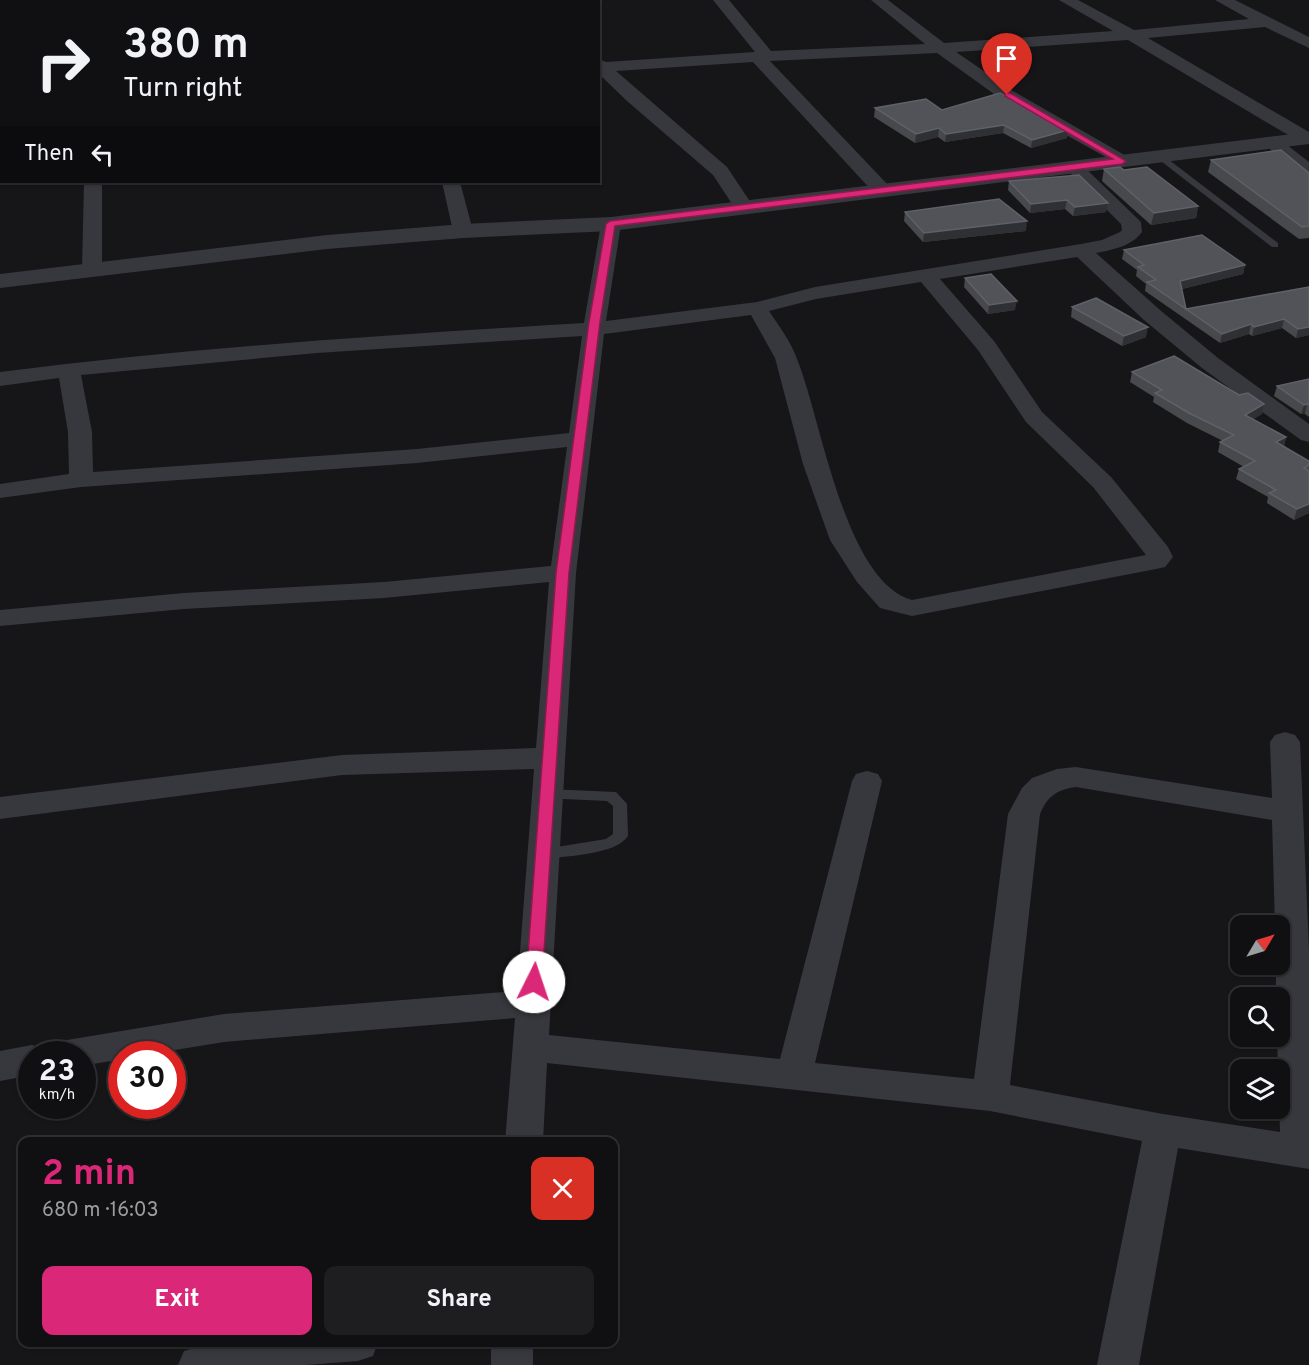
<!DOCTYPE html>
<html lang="en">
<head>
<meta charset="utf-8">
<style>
  body { margin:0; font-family:Overpass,sans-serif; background:#1e1e20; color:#f1f3f6; height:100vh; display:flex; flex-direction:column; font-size:22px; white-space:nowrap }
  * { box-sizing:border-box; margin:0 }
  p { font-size:20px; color:#9c9d9f }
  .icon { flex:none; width:33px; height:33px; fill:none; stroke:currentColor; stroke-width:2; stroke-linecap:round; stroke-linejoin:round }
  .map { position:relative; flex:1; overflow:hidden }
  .details { position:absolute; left:18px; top:1137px; width:600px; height:210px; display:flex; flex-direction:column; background:#101012; border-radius:12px; box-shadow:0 2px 4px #0004,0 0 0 2px #303032 }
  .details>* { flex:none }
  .top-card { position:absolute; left:0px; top:0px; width:600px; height:183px; box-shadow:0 2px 4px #0004,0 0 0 2px #303032; background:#101012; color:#f1f3f6; overflow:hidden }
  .needle { width:39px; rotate:52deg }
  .tools { position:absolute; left:1230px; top:915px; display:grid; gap:12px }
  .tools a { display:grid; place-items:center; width:60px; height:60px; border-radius:12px; background:#101012; box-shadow:0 2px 4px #0004,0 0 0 2px #303032; font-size:30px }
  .speed { position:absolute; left:18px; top:1041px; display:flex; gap:12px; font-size:30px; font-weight:700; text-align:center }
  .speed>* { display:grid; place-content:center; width:78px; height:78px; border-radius:50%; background:#101012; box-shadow:0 2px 4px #0004,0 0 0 2px #303032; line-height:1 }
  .speed small { font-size:15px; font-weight:400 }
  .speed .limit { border:9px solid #d22; background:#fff; color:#111 }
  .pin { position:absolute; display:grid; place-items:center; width:51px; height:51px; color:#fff; margin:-62px -26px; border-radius:50% 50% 50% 0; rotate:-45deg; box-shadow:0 0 6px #0007 }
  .pin .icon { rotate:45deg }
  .me { position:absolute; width:66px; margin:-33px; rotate:4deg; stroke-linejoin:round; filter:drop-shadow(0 0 4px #0008) }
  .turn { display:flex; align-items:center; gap:21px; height:126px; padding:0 24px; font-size:27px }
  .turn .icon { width:78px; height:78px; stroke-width:2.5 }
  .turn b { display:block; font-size:42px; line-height:51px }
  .then { display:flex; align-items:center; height:57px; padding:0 24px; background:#0003; gap:12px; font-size:22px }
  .round { display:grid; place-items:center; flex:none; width:63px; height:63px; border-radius:12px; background:#1e1e20 }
  .overview { display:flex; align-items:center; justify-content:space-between; height:102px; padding:0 24px }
  h1 { font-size:36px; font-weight:700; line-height:45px; color:#db2777 }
  .action { display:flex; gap:12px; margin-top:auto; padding:12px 24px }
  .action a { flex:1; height:69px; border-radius:12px; background:#db2777; color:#fff; font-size:24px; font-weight:700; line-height:69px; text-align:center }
  .action a+a { background:#1e1e20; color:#f1f3f6 }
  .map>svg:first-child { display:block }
</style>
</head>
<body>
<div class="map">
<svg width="1309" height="1365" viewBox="0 0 1309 1365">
  <rect width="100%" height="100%" fill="#161618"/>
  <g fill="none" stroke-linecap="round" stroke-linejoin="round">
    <g fill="#37383d" fill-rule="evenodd">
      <path d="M1160,153L1278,243V247H1272L1157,158L1156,156Z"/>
      <path d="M547,789L616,792L627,804L628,836C616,855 565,856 543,859L538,858L535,854L538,850L606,839L613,834V806L607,801L542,798L540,794L542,790Z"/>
    </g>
    <g fill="#37383d" fill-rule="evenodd">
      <path d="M112,0H133L134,2H113Z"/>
      <path d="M520,0H536V2H521Z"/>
      <path d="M713,0H729L771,51L925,44L871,0H888L944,43L1113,31L1059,0H1078L1134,30L1249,19L1215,0H1235L1309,37V48L1265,27L1148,38L1309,132V143L1300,142L1128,40L956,52L1013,91L1128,157L1131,161L1128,165L1122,166L1001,99L937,53L770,61L889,186L891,190L889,194H875L753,62L616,71L727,167L755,209L752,213H738L713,175L627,101L598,73V59L606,62L755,52Z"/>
      <rect x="0" y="98" width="2" height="10"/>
      <path d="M1272,137L1278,138L1309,162V177L1302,175L1266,146L1263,142L1266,138Z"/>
      <path d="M1073,161L1080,163L1141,222L1142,232C1132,246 1112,250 1096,253L1160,310L1218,358L1309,424V442L1301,440L1202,368L1144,320L1077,257L940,279L994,341L1042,412L1111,477L1168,547L1173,557L1165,567L1156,569L912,616L880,608L857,582L830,540L803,464L775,358L751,315L604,334L576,573L549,1035L780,1059L852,781L856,774L867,771L878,774L882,781L815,1063L974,1079L1008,814L1022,788L1032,778L1057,769L1076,767L1272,798L1270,742L1275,735L1285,732L1295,735L1300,742L1309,950V1169L1178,1148L1139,1365H1097L1142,1141L990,1111L547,1063L543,1142H505L515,1018L224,1042L150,1054H122V1059L82,1066V1054H49L54,1044L67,1040L224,1014L517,991L534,769L342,775L0,819V797L342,755L536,748L549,582L384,598L184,609L0,626V610L184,593L384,582L551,566L567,447L417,463L81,487L0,498V484L69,474L68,432L59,378L0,386V372C194,347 389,335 584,323L601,224L604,220H618L621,224L606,321L757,302L815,287L1081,244L1102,240L1120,232L1122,230L1121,224L1064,167L1066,163ZM921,282L978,350L1026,422L1093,487L1146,555L912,600C844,581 821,417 797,359C791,342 779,326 769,311L816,299ZM582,336L569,433L417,449L93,472L92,432L81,375L317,353ZM1076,787L1272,820L1275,926H1280V964H1276V998H1280V1036H1277L1280,1132L1163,1114L1010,1085L1040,814C1048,796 1056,790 1076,787Z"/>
      <rect x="0" y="168" width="2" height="12"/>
      <path d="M84,182H102V270L99,274H85L82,270Z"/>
      <path d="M442,182H460L473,231L470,235H456L453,231Z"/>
      <path d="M32,1045L45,1050L47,1054H32V1075L0,1081V1051Z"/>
      <path d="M214,1342H378L373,1356L358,1361L306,1365H178L184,1351Z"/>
      <rect x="491" y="1342" width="42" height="23"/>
    </g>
    <g fill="#37383d" fill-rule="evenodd">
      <path d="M45,0H64L44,2Z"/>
      <path d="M0,21H2L0,32Z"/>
      <path d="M1309,132V144L611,231L463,238L327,249L0,288V274L327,235L463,224L611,217Z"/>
    </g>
  </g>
  <g fill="#47494d">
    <path d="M875,108L942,110L1068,130L1067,138L1031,148L1003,133L945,142L938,137L915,143L874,117Z"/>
    <path d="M1211,160L1309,173V238L1299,239L1208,172Z"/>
    <path d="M1104,169L1124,170L1198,206L1196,218L1151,225L1102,181Z"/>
    <path d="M1009,181L1106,212L1073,216L1065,209L1030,213L1008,190Z"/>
    <path d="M905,212L1026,231L923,242L904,221Z"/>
    <path d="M1124,250L1245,265L1243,274L1182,289L1186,309L1309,287V335L1296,338L1282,328L1252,336L1249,334L1220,343L1145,291L1146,284L1136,276L1137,270L1122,259Z"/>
    <path d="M965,278L1015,310L988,314L964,287Z"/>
    <path d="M1072,307L1146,337L1122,346L1071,317Z"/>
    <path d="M1132,372L1239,395L1264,404L1262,414L1253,419L1286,437L1284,446L1309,461V513L1294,520L1267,503L1268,497L1236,479L1239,469L1244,467L1218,452L1220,442L1223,441L1187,423L1153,402L1154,397L1130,382Z"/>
    <path d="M1309,379V417L1305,414H1301L1274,396L1277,386Z"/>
  </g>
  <g fill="#2f3033">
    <path d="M1004,125L1003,133L945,142L946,134Z"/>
    <path d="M939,128L938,137L915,143L916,134Z"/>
    <path d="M1068,130L1067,138L1031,148L1032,140Z"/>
    <path d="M1067,200L1065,209L1030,213L1031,204Z"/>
    <path d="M1108,203L1106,212L1073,216L1075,207Z"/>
    <path d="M1198,206L1196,218L1151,225L1154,213Z"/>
    <path d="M1027,221L1026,231L923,242L924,233Z"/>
    <path d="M1245,265L1243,274L1178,290L1180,281Z"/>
    <path d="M1017,301L1015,310L988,314L989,305Z"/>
    <path d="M1284,319L1282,328L1252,336L1254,327Z"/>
    <path d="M1251,324L1249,334L1220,343L1222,334Z"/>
    <path d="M1148,327L1146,337L1122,346L1124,336Z"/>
    <path d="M1309,327V335L1296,338L1298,329Z"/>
    <path d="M1264,404L1262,414L1243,425L1245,415Z"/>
    <path d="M1307,404L1305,414H1301L1304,405Z"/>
    <path d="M1286,437L1284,447L1276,442Z"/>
    <path d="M1309,504V513L1294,520L1297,509Z"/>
  </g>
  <g fill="#525359" stroke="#5f6168" stroke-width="1.5">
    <path d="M1000,93L1068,130L1032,140L1004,125L946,134L939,128L916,134L875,108L926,99L942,110Z"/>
    <path d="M1281,150L1309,173V226L1302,227L1211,160Z"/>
    <path d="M1120,167L1124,170L1147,167L1198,206L1154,213L1104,169Z"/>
    <path d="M1079,175L1108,203L1075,207L1067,200L1031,204L1009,181Z"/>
    <path d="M999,199L1027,221L924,233L905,212Z"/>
    <path d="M1202,235L1245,265L1180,281L1186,309L1309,287V327L1298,329L1284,319L1254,327L1251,324L1222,334L1147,282L1156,280L1138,267L1144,265L1124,250Z"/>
    <path d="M991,274L1017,301L989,305L965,278Z"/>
    <path d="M1096,298L1148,327L1124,336L1072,307Z"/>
    <path d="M1174,356L1239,395L1248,393L1264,404L1245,415L1286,437L1276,442L1309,461V465L1304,468L1309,471V504L1297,509L1269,493L1276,490L1239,469L1255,461L1220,442L1234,435L1189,413L1155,393L1162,390L1132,372Z"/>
    <path d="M1309,379V405L1307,404L1304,405L1277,386Z"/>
  </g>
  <path fill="#db2777" stroke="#8e194d" stroke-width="1.5" d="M1005,93H1010L1126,161L1122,164L615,226L600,322L569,573L542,982L540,986L534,988L528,986L526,982L556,573L589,322L606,224L610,221L1113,159L1005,96Z"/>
</svg>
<div class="tools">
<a><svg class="needle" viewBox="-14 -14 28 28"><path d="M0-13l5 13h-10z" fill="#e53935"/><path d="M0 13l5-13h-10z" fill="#9c9d9f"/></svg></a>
<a><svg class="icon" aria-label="search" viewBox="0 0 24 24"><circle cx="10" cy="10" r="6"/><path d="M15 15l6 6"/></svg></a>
<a><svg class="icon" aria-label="layers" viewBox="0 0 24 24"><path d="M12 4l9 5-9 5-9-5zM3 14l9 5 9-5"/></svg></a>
</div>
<div class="speed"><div>23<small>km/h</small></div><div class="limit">30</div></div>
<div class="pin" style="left:1007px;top:95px;background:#d93025"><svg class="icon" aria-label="arrive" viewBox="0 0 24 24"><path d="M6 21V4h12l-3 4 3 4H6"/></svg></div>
<svg class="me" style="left:534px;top:982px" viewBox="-20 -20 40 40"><circle r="19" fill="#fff"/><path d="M0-13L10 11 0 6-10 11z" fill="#db2777"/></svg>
<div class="top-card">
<div class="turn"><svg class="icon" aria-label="right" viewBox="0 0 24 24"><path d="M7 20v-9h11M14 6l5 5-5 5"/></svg><div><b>380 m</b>Turn right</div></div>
<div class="then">Then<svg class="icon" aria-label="left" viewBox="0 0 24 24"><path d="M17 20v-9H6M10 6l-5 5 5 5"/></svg></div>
</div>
<section class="details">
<div class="overview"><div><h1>2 min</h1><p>680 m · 16:03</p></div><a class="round" style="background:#d93025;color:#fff"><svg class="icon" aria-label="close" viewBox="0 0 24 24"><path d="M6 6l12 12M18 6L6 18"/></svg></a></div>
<div class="action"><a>Exit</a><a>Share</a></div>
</section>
</div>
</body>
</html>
